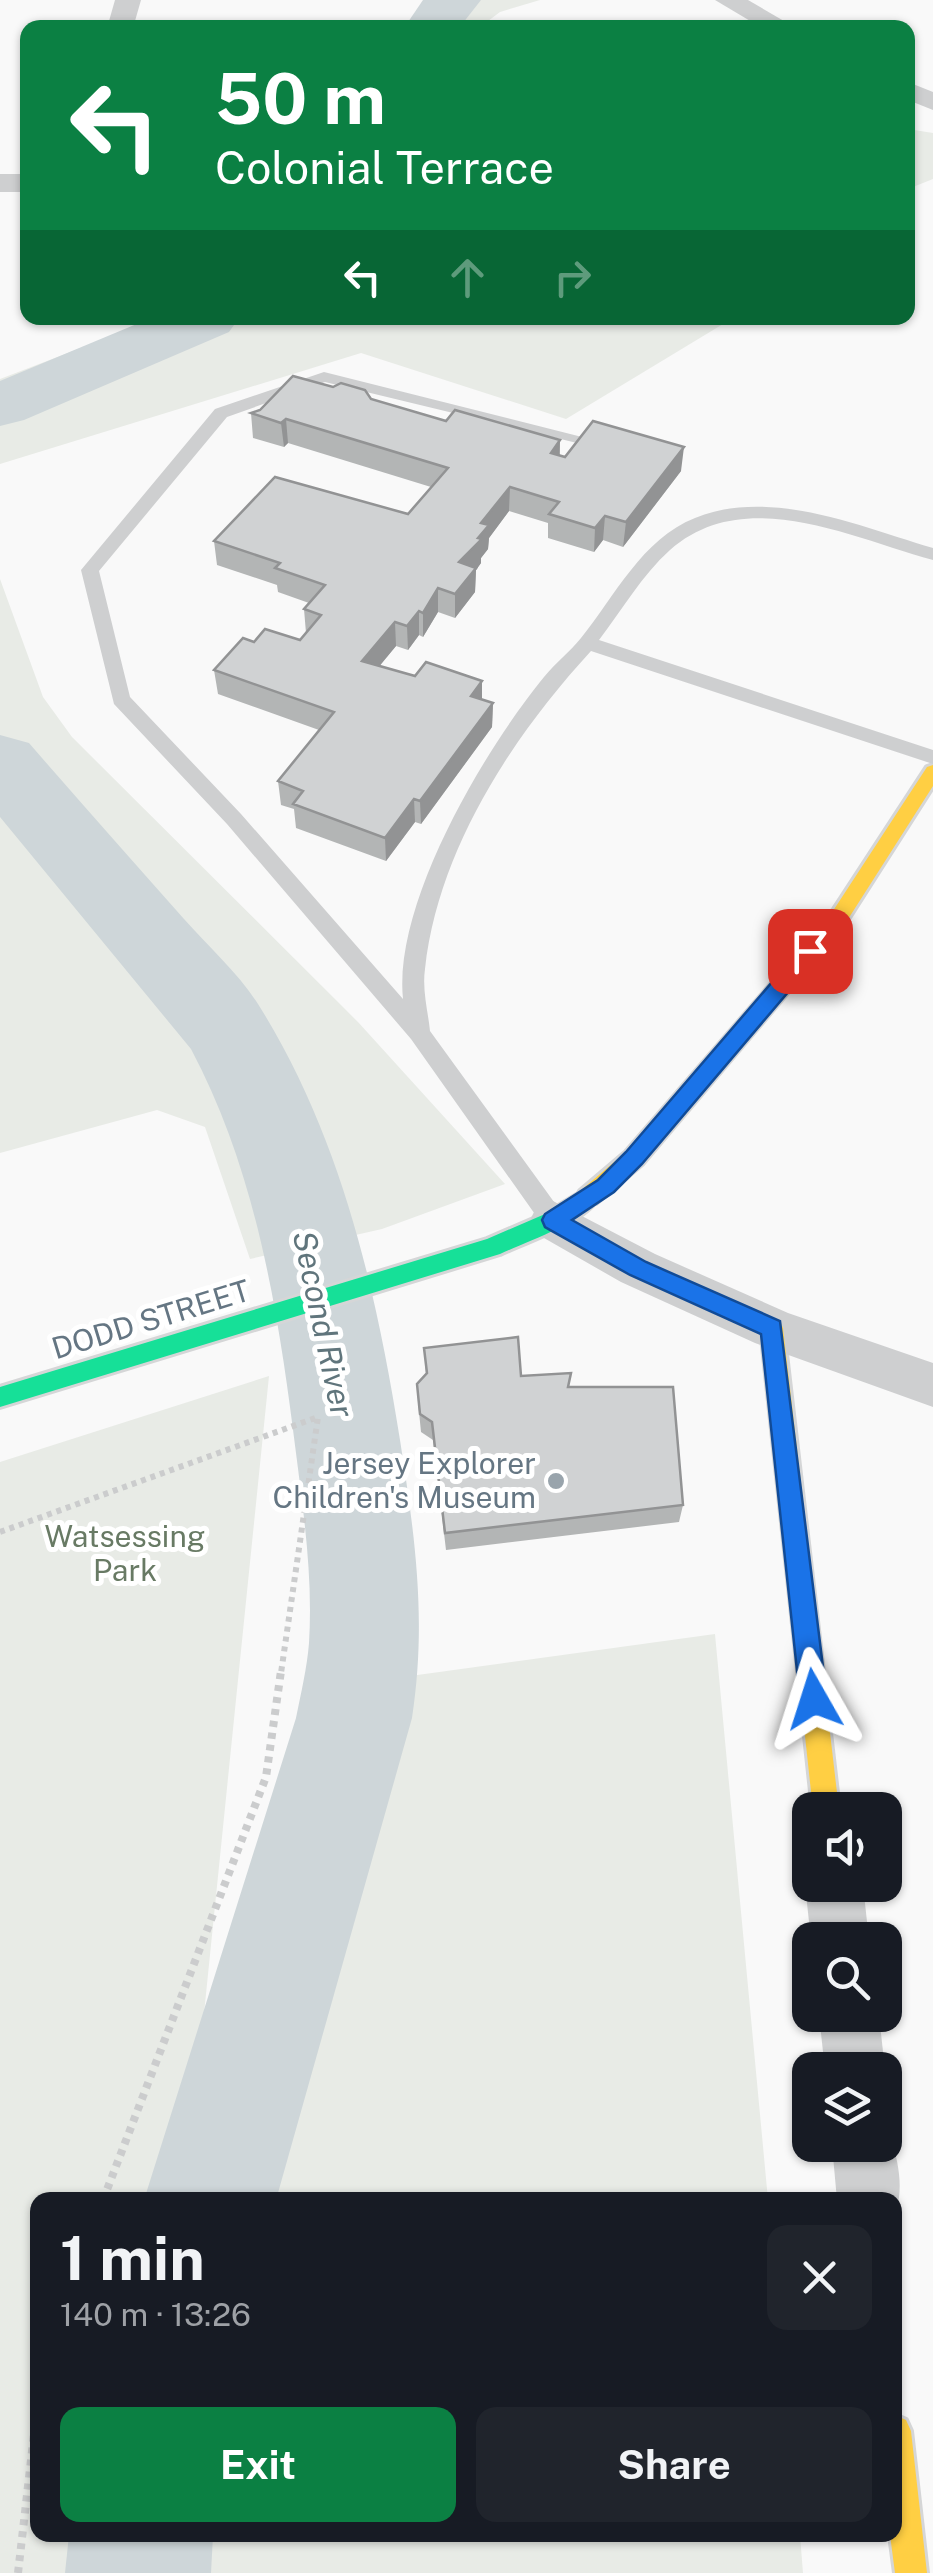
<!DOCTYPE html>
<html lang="en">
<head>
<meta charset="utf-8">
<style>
  body { margin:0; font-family:"Public Sans",sans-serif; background:#20242c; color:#f1f3f6; height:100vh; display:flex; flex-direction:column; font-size:38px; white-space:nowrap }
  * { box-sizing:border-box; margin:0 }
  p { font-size:32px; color:#9ea1a6 }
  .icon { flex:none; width:55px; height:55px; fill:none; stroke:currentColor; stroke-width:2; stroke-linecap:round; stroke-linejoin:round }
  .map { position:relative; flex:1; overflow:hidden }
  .details { position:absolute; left:30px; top:2192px; width:872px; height:350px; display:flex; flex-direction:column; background:#171b24; border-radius:20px; box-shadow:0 2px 8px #0004 }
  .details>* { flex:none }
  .banner { position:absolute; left:20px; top:20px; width:895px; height:305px; border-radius:20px; box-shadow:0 2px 8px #0004; background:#0b8043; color:#fff; overflow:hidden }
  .buttons { position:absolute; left:792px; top:1792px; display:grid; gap:20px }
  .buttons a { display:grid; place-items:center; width:110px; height:110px; border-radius:20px; background:#171b24; box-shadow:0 2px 8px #0004; font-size:50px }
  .pin { position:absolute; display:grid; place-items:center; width:85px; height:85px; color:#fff; margin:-42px; border-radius:20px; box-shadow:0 5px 15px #0006 }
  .me { position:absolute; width:110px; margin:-55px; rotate:354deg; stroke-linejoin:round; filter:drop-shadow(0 0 8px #0008) }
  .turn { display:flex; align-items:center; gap:35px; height:210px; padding:0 30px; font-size:45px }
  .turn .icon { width:130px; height:130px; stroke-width:2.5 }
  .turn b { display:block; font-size:70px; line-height:85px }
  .lanes { display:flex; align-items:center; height:95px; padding:0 30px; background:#0003; justify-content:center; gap:50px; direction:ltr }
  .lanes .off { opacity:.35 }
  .round { display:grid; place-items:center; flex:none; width:105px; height:105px; border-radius:20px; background:#20242c }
  .headline { display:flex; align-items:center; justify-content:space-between; height:170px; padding:0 30px }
  h1 { font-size:60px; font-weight:700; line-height:75px }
  .action { display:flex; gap:20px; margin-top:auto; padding:20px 30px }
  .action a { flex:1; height:115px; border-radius:20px; background:#0b8043; color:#fff; font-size:40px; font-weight:700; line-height:115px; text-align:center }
  .action a+a { background:#20242c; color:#f1f3f6 }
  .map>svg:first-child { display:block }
</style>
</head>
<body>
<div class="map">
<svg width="933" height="2573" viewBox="0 0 933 2573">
  <rect width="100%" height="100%" fill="#f9f9f9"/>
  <g fill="#e8ebe6">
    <path d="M460,0H540L500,12L480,27H423L434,10Z"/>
    <path d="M908,129L933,133V179L908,189Z"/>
    <path d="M159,318H733L566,419L361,353L0,464V379Z"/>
    <path d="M0,579L43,697L72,737L358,1022L505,1184L382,1229L250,1259L205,1127L157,1110L0,1153Z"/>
    <path d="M269,1376L185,2200H38V2535H151L147,2573H0V1462Z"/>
    <path d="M715,1634L768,2200H272L374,1681Z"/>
    <path d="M207,2535H800L803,2573H199Z"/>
  </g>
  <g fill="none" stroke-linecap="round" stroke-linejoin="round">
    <g fill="#ced6d9" fill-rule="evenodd">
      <path d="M423,0H481L459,28H404Z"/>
      <path d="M151,318H239L229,332L24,420L0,426V381Z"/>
      <path d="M0,735L29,743C80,802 132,860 184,919C208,946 239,974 258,1004C341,1136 376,1289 400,1440C415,1537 427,1620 412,1718L276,2200H144L296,1718C301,1693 307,1668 309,1643C313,1579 304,1516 296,1453C279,1316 257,1173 191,1049L0,817Z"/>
      <path d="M69,2535H213L211,2573H65Z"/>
    </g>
    <g stroke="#d5d6d7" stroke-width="6">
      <path id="fast" d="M588,1188L596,1191L599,1197C583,1223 528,1241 500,1254L0,1407V1387L487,1239L545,1214Z"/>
    </g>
    <g stroke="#d5d6d7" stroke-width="6">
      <g id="slow">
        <path d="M933,765V786L843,927L642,1164L596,1203H580L577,1197L580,1191L626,1152L829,917L927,767Z"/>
        <path d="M772,1318L780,1321L783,1328L839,1810H813L761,1328L764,1321Z"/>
        <path d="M895,2415L906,2420L911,2431L927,2573H895L890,2535H895Z"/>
      </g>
    </g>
    <path stroke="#cbcccd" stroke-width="6" stroke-dasharray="5 5" stroke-linecap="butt" d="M0,1532L318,1417L281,1673"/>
    <g stroke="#cbcccd" stroke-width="8" stroke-dasharray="6 6" stroke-linecap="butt">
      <path d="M103,2200L266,1777L281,1671"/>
      <path d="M18,2573L38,2399"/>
    </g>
    <path fill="#cecfd0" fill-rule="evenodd" d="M324,372L586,438L577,443L325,382L227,417L99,571L130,697L241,814L403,999C393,903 485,749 544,677C555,663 570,652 581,638C615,596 642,539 695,518C770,487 861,527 933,548V560C851,538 745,484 670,550C642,575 622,610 599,640L933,750V764L591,651C512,737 438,850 425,969C422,990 428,1011 430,1031L562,1213L565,1220L562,1227H544L411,1039L227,824L114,704L81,570L215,409Z"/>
    <g fill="#cecfd0" fill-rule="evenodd">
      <path d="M115,0H141L133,28H107Z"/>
      <path d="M715,0H748L796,28H762Z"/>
      <path d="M908,82L933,92V110L908,100Z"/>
      <rect x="0" y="174" width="28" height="18"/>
      <path d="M553,1201L655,1254L788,1313L933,1363V1407L755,1343L621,1282L537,1234L530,1220L537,1206Z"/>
      <path d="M810,1873V1885H863L869,1940H811L805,1885Z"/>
      <path d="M819,2015H879L885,2070V2071L825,2070Z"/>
      <path d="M885,2123C896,2149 906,2187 895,2213V2200H837L832,2145H885Z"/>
    </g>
    <use href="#fast" fill="#16e098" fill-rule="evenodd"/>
    <use href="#slow" fill="#ffcf43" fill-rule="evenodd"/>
  </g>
  <g fill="#b3b5b5">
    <path d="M371,399L446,421L560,440V456L565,457L681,471L623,547L603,540L594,552L548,538V523L509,511L489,538L488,549L481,558V563L476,570L475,592L455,618L438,612L423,637L419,635L408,650L396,646L379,666L415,676L482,681V700L493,703L492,727L421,824L415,822L386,861L296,828L294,809L281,805L278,781L319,730L218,694L214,670L254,642L300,640L306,633L304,609L309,603L278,592L277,585L217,565L214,541L408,514L431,487L288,443L284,447L253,438L251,413Z"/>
    <path d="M424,1348L521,1376L569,1387L683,1505L679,1522L446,1550L433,1440L421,1432L418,1402L417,1384L426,1375Z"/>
  </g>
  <g fill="#929394">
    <path d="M286,419L288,443L284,447L281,423Z"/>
    <path d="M560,440L559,465L551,453Z"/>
    <path d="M684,447L681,471L623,547L626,522Z"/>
    <path d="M510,487L509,511L489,538L488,549L481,558V563L476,570L475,592L455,618V594L459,562L481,523Z"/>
    <path d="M605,516L603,540L594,552L595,528Z"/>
    <path d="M438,588V612L423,637V613Z"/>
    <path d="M419,611V635L408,650L407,626Z"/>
    <path d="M395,622L396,646L364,685L362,661Z"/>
    <path d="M482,681V705L471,696Z"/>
    <path d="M493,703L492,727L421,824L420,801Z"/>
    <path d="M414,799L415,822L386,861L385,838Z"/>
  </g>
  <g fill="#d0d2d3" stroke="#929394" stroke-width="2.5">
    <path d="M293,376L333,387L341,383L365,390L371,399L446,421L455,410L560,440L551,453L565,457L593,421L684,447L626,522L605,516L595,528L549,514L559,502L510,487L481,523L489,525L478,538L482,539L459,562L476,568L455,594L438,588L423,613L419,611L407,626L395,622L362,661L415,676L426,662L482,681L471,696L493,703L420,801L414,799L385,838L293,804L303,791L278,781L334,712L214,670L243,638L254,642L265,629L300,640L321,615L304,609L325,585L275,568L280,563L214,541L275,477L408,514L448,468L286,419L281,423L251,413L260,410Z"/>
    <path d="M518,1337L521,1376L571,1373L568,1387H673L683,1505L445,1533L432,1422L420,1414L417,1384L427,1373L424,1348Z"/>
  </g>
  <path fill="#1a73e8" stroke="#114b97" stroke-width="2.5" d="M810,944L821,951L818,957L642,1164L614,1192L572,1220L646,1262L780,1321L827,1699L823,1708L814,1711L804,1708L800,1699L761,1334L630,1275L545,1227L542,1220L545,1214L598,1180L626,1152L803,946Z"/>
  <circle fill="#99a4ac" stroke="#fff" stroke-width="4" cx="556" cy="1481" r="10"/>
  <g text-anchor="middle" stroke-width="10" stroke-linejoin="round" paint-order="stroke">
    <g font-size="30" fill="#657683" stroke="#fff">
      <text transform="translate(151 1320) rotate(-17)" y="10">DODD STREET</text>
    </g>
    <g font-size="30" fill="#657683" stroke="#fff" text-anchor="end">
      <text x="536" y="1474">Jersey Explorer<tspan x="536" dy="34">Children's Museum</tspan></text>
    </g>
    <g font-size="30" fill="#687a64" stroke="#fff">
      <text x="125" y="1547">Watsessing<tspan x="125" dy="34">Park</tspan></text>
    </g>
    <g font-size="32" font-style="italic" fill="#60757c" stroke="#fff">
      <text transform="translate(323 1324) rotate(78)" y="11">Second River</text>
    </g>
  </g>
</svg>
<div class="buttons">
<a><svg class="icon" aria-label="sound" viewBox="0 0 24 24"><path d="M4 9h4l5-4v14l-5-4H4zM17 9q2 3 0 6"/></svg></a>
<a><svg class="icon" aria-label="search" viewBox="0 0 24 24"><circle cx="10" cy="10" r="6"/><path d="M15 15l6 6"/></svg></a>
<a><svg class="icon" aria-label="layers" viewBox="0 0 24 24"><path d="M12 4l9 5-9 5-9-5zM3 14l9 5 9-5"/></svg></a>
</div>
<div class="pin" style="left:810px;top:951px;background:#d93025"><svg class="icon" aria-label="arrive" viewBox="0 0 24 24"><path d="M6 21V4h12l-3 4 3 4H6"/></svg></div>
<svg class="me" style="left:814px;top:1699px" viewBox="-20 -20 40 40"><path d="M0-17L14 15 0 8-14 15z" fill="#1a73e8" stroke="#fff" stroke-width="4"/></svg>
<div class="banner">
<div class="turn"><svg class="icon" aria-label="left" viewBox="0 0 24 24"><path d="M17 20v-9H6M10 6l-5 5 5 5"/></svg><div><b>50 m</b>Colonial Terrace</div></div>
<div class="lanes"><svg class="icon" aria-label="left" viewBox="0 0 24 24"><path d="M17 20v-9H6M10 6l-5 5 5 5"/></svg><svg class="icon off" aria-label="ahead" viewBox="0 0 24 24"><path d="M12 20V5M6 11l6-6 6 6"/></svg><svg class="icon off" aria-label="right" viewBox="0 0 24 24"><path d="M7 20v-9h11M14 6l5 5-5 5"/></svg></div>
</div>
<section class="details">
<div class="headline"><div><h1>1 min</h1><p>140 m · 13:26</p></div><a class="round"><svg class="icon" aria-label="close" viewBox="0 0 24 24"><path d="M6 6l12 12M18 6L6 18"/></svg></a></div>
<div class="action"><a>Exit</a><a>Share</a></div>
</section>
</div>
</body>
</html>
